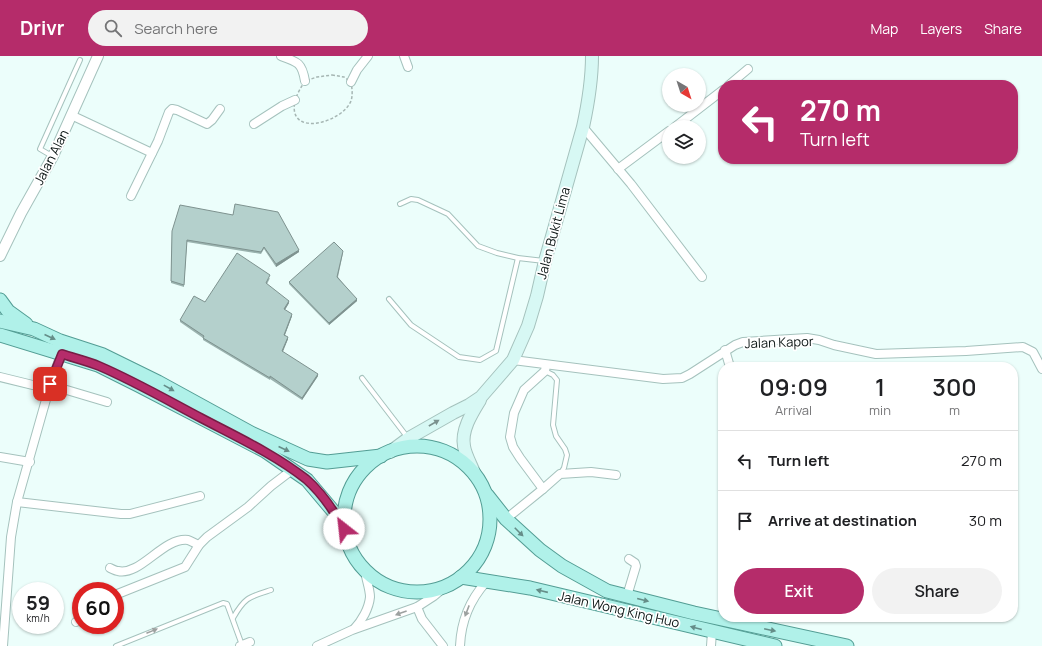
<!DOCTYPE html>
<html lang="en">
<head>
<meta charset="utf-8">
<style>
  body { margin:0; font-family:Manrope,sans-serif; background:#f2f2f2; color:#202124; height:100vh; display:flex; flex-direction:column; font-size:15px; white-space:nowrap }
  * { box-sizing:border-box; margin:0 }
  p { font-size:13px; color:#757577 }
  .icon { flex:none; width:22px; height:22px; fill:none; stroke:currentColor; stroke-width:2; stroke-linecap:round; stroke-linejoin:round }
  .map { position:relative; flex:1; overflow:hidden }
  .details { position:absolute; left:718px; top:306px; width:300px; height:260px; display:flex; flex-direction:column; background:#fff; border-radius:16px; box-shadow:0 1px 3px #0004 }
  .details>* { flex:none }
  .guide { position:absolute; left:718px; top:24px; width:300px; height:84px; border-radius:16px; box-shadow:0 1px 3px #0004; background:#b52c6a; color:#fff; overflow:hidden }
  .needle { width:26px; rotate:141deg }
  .controls { position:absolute; left:662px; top:12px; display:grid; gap:8px }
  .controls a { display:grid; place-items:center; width:44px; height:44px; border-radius:50%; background:#fff; box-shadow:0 1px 3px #0004; font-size:20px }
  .speed { position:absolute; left:12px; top:526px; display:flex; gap:8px; font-size:20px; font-weight:700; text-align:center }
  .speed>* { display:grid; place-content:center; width:52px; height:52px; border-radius:50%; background:#fff; box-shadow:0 1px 3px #0004; line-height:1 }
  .speed small { font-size:10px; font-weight:400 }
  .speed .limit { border:6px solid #d22; background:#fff; color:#111 }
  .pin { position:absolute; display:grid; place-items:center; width:34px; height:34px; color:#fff; margin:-17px; border-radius:8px; box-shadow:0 2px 6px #0006 }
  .me { position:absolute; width:44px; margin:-22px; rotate:331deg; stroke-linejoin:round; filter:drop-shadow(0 0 3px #0008) }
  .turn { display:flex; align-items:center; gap:14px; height:84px; padding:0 16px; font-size:18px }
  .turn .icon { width:52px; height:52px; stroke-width:2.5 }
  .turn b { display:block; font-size:28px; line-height:34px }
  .eta { display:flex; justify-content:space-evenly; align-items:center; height:68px; text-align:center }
  .eta b { font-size:24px; font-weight:600; line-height:28px }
  .button { display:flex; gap:8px; margin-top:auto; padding:8px 16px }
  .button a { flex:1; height:46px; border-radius:24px; background:#b52c6a; color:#fff; font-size:16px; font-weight:600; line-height:46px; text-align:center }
  .button a+a { background:#f2f2f2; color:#202124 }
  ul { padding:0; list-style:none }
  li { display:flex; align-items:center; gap:12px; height:60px; padding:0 16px; border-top:1px solid #e0e0e0 }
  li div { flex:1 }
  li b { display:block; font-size:15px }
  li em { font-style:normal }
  header { display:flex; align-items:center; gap:24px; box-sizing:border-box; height:56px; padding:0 20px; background:#b52c6a; color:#fff }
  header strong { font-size:19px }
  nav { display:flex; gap:22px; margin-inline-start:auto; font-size:14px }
  .search { width:280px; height:36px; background:#f2f2f2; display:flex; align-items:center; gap:10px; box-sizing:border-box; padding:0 14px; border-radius:22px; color:#757577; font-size:15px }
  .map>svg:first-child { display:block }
</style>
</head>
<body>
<header>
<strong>Drivr</strong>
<div class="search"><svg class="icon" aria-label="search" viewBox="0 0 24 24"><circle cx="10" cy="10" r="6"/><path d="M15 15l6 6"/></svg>Search here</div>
<nav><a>Map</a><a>Layers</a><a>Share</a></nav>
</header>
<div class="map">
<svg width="1042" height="590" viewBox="0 0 1042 590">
  <rect width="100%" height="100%" fill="#ecfefb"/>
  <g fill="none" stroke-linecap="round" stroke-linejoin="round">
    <g stroke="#a5c2bd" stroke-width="6">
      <g id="service">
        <path d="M52,100L40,93L80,4"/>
        <path d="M400,148L411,143L418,144L448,158L478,190L497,197L518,202L544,205"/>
        <path d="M389,243L411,269L459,301L480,304L496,295L518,202"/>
        <path d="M545,315L553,319L557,324L553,369L556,380L565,393L567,399L564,412L560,418"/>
        <path d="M362,322L408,382"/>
        <path d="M233,562C245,541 249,541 271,534"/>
        <path d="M116,590L223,547L227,548L242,589"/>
      </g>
    </g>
    <g stroke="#a5c2bd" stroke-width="10">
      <g id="minor">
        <path d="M281,0C298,6 302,7 305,25"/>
        <path d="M404,0L408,11"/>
        <path d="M351,26L357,14L368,0"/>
        <path d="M729,29L748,13"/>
        <path d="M71,59L152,97"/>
        <path d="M254,68L282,50L295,44"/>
        <path d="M583,71L631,128L702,221"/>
        <path d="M675,71L723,34"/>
        <path d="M618,113L669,75"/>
        <path d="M131,140L158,85L169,56L172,53L177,54L207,68L212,64L220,53"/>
        <path d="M725,294L730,311"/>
        <path d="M513,304L663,323L682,322L690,318L735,289L743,286L807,282L819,284L834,289L876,298L966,295L1023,291L1033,296L1042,313"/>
        <path d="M0,321L49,333"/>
        <path d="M50,329L107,346"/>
        <path d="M0,401L30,406"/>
        <path d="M543,433L520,402L513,391L510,381L514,357L524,334L545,315L546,309"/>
        <path d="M17,446L121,458H130L200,440"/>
        <path d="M506,463L543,433L560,418L591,416L616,419"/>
        <path d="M110,512C112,513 116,515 118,515C141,520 163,481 188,484C191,485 196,488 199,489"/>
        <path d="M115,539L185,511L199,489L207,481L248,451L271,430L292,414"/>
        <path d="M627,540L636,510L635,507L629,503"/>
        <path d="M417,551L422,563L443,590"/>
        <path d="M76,566L81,563"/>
        <path d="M354,573C362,565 369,552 370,541C370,533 366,523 365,515"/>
        <path d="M3,590L11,481L17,446L49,333L61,298"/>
        <path d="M240,590L250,586"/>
        <path d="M317,590L352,574L417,551L434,540L446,530"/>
        <path d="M460,590C461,565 469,545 486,526"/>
        <path d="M711,590L712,576"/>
      </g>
    </g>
    <g stroke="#a5c2bd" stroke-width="12">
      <path id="tertiary" d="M0,200L21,157L53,100L98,0"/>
    </g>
    <g stroke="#a5c2bd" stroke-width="14">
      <g id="secondary">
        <path d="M390,396L409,382L453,357L469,349L481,341L513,304L528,270L537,240L545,205L583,71C588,48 592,24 592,0"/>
        <path d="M475,419C472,410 465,399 464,390C461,374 472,357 480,344"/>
      </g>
    </g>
    <g stroke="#539d94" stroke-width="15">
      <g id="primary">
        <path d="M0,244L8,255L26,268"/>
        <path d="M0,265L34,273L60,285L103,299L158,326L251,377L308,403L327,406L381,400"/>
        <path d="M0,279L98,309L138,329L265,395L307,424L334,456L343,472"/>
        <circle cx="417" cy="463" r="73"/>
        <path d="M487,439L506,463L540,494L562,510L607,535L694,557L847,590"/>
        <path d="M461,521L530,532L775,590"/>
      </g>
    </g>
    <path stroke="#a6b6b3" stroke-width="1.5" stroke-dasharray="3 2" stroke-linecap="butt" d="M332,19L344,21L351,26C352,32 353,39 351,45C342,67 287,82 295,45C297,38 301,31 305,25L317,21Z"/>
    <use href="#service" stroke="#fff" stroke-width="4"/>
    <use href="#minor" stroke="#fff" stroke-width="8"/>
    <use href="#tertiary" stroke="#fff" stroke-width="10"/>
    <use href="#secondary" stroke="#d7f8f4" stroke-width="12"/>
    <use href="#primary" stroke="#b0f1e9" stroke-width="13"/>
  </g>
  <g fill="#9bb3af">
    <path d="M172,175L299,196L276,211L264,193L261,198L187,186L184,231L171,227Z"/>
    <path d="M343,197L338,221L357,245L329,269L289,228V226Z"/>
    <path d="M270,222L267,228L289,247L285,254L292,260L285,279L288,283L282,296L318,320L302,344L270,323V324L203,284V282L180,266V264L205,246Z"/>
  </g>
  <g fill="#7e928f">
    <path d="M299,194V196L276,211V208Z"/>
    <path d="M357,243V245L329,269V267Z"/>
    <path d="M289,245V247L284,255V253Z"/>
    <path d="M292,258V260L284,281V279Z"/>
    <path d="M288,281V283L282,298V295Z"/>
    <path d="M318,318V320L302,344V342Z"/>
  </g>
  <g fill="#b4d0cc" stroke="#7e928f">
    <path d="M235,148L278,156L299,194L276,208L264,191L261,196L187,184L184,229L171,225L172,175L180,149L233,159Z"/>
    <path d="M334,186L343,195L337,221L357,243L329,267L289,226Z"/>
    <path d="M237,197L270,219L266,227L289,245L284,253L292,258L284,279L288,281L282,295L318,318L302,342L270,320V322L203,282L204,280L180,264L194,240L205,246Z"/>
  </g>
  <defs><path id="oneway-solid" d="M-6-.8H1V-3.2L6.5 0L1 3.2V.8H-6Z"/></defs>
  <g fill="#658d88">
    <use href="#oneway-solid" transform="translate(50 281) rotate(24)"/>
    <use href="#oneway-solid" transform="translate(169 332) rotate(29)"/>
    <use href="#oneway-solid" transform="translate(284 393) rotate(25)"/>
    <use href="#oneway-solid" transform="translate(519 476) rotate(45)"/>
    <use href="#oneway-solid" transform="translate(542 535) rotate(-167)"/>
    <use href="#oneway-solid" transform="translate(643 544) rotate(14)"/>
    <use href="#oneway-solid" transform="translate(696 572) rotate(-165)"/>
    <use href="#oneway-solid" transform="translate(770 574) rotate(12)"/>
  </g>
  <use fill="#7a918e" href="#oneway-solid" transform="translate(434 367) rotate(-30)"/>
  <g fill="#9da1a0">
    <use href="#oneway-solid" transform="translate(467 555) rotate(111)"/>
    <use href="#oneway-solid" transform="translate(401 557) rotate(160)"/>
    <use href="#oneway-solid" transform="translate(152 575) rotate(-22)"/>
  </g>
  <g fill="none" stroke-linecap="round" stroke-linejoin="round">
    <g stroke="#761d45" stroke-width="10">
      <path id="route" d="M50,328L62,298C74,302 87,305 99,310C134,325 167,344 201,362C237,381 274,398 306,423C322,437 334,455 344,473"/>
    </g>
    <use href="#route" stroke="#b52c6a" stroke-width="7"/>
  </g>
  <g text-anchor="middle" stroke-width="3.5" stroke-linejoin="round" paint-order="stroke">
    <g font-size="13" fill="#091312" stroke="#fff">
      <text transform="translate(51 101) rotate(-63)" y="5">Jalan Alan</text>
      <text transform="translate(553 177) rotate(-75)" y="5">Jalan Bukit Lima</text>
      <text transform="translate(779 286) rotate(-2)" y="5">Jalan Kapor</text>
      <text transform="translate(619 553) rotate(13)" y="5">Jalan Wong King Huo</text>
    </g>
  </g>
</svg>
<div class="controls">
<a><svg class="needle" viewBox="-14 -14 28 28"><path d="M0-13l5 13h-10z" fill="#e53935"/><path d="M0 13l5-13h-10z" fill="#757577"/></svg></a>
<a><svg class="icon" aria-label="layers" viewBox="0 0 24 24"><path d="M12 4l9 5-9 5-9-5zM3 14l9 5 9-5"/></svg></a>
</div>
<div class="speed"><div>59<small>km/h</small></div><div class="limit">60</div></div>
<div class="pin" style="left:50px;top:328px;background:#d93025"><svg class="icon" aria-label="arrive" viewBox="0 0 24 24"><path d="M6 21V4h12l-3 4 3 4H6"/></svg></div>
<svg class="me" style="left:344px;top:473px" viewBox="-20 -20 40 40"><circle r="19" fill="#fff"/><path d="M0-13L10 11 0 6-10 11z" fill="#b52c6a"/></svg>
<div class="guide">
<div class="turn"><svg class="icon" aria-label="left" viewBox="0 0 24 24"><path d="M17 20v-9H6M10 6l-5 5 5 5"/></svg><div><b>270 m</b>Turn left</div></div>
</div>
<section class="details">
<div class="eta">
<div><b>09:09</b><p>Arrival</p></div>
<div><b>1</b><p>min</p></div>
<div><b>300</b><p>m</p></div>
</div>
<ul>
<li><svg class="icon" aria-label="left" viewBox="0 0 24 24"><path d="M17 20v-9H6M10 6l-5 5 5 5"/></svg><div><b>Turn left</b></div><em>270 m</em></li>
<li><svg class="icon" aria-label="arrive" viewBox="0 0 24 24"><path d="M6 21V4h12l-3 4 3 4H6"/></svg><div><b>Arrive at destination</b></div><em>30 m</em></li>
</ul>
<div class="button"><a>Exit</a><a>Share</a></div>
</section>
</div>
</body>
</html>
